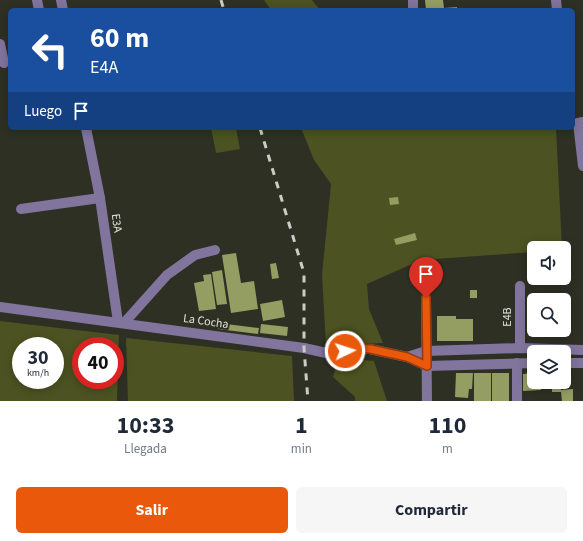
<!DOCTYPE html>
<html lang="es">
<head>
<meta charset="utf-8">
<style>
  body { margin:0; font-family:"Source Sans 3",sans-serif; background:#f6f6f7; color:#1f2937; height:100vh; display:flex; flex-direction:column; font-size:15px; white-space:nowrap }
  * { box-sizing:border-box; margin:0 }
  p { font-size:13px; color:#747a83 }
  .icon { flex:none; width:22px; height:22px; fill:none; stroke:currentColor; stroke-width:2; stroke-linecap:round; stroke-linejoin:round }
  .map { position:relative; height:401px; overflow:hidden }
  .drawer { display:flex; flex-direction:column; background:#fff; flex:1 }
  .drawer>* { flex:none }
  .hud { position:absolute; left:8px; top:8px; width:567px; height:122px; border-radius:6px; box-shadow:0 2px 10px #0003; background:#1a4fa0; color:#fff; overflow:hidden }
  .fabs { position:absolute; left:527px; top:241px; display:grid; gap:8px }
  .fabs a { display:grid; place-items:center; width:44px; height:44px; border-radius:6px; background:#fff; box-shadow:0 2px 10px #0003; font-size:20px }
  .speed { position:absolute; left:12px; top:337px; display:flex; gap:8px; font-size:20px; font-weight:700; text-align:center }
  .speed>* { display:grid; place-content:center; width:52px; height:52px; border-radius:50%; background:#fff; box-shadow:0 2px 10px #0003; line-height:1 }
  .speed small { font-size:10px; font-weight:400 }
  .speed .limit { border:6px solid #d22; background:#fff; color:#111 }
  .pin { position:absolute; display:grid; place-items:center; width:34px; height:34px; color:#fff; margin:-41px -17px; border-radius:50% 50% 50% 0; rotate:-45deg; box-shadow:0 0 4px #0007 }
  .pin .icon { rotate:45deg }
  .me { position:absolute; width:44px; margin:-22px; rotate:86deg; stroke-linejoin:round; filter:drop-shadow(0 0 3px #0008) }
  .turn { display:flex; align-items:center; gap:14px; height:84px; padding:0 16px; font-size:18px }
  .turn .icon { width:52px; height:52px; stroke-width:2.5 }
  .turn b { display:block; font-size:28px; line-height:34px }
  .then { display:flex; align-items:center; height:38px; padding:0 16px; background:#0003; gap:8px; font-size:15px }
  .eta { display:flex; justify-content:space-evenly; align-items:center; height:68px; text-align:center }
  .eta b { font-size:24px; font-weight:700; line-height:28px }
  .action { display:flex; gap:8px; margin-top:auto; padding:8px 16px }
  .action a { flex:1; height:46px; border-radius:6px; background:#ea580c; color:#fff; font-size:16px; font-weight:700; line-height:46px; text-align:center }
  .action a+a { background:#f6f6f7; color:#1f2937 }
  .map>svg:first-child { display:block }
</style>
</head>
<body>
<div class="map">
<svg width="583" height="401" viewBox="0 0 583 401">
  <rect width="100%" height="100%" fill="#2e3024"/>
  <g fill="#4c5221" fill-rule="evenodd">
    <path d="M264,0H312L320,10H271Z"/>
    <path d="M211,128H236L240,149L216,153Z"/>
    <path d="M301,128H556L562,248H534V252L421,260L367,284L369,309L383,343L326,346L322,275L331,184L314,160Z"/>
    <path d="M0,321L119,335L117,401H0ZM21,346H55V380H21ZM81,346H115V380H81Z"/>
    <path d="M126,338L292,356L294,401H128Z"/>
    <path d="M338,358L374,361L387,401H355V397L333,377Z"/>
  </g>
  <g fill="#949d62">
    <path d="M425,0H443L444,8L457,7V10H426Z"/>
    <path d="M398,197L399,204L390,205L389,198Z"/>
    <path d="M415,233L417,240L396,245L394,239Z"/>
    <path d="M236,253L241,283L254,281L258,309L231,313L222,255Z"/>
    <path d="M276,263L279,278L272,279L270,264Z"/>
    <path d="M222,270L227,304L217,305L212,272Z"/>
    <path d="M211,274L216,309L199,311L194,283L204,281L203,275Z"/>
    <rect x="470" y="290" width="7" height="8"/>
    <path d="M282,300L285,317L263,321L260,304Z"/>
    <path d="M437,316H456V319H473V341H456V333V341H437Z"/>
    <path d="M218,323L259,328L258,334L218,329Z"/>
    <path d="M261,324L288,327L287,336L260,333Z"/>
    <path d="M456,373H473L472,389H469L468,398L455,397Z"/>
    <rect x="474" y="373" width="17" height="28"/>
    <rect x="492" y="373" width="17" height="28"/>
    <path d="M534,373V382H541V390L523,391V374Z"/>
    <path d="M543,382H560L561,390L573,389V401H562L561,392H552V387H543Z"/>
  </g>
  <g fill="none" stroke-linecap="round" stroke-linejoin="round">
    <g stroke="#81749d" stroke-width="10">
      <path d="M37,0L39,10"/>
      <path d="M61,0L63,10"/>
      <path d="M413,0V10"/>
      <path d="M556,0L557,10"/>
      <path d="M0,44L4,63"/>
      <path d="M583,122L578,123L583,166"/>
      <path d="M86,128L100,198L118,322"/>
      <path d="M21,209L100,198"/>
      <path d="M520,286V348"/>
      <path d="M426,298L427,401"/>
      <path d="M0,307L304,348L326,353H335L354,349H370L407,357L427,366L534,363"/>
      <path d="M124,323L167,275L195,255L215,250"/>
      <path d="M407,357L426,351L520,348L583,350"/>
      <path d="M564,363H583"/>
      <path d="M517,401V363"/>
    </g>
    <g stroke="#cbcdc5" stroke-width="3" stroke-dasharray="7 7" stroke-linecap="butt">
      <path d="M221,0L224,10"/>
      <path d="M260,128L304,273V348L308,401"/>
    </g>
  </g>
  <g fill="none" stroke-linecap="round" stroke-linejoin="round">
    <g stroke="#983908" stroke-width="10">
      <path id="route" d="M345,351L354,348L370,349L407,357L427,366L426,298"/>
    </g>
    <use href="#route" stroke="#ea580c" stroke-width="7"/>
  </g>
  <g text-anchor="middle" stroke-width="4" stroke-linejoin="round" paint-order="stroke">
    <g font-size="12" fill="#e2e3dc" stroke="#2e3024">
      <text transform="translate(117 223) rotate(82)" y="4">E3A</text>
      <text transform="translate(507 317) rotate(-90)" y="4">E4B</text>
      <text transform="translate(206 321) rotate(8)" y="4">La Cocha</text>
    </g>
  </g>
</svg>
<div class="fabs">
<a><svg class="icon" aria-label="sound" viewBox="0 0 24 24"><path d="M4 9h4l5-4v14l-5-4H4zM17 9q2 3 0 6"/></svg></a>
<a><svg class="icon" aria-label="search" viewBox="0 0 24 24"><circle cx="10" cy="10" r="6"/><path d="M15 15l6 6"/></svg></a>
<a><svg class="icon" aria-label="layers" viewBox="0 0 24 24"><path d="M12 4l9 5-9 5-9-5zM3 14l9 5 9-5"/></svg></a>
</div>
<div class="speed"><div>30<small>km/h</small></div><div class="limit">40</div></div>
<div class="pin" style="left:426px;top:298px;background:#d93025"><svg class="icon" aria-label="arrive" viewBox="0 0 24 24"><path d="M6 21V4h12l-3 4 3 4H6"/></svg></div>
<svg class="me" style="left:345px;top:351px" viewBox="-20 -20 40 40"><circle r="17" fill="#ea580c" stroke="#fff" stroke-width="3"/><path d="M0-11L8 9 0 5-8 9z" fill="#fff"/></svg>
<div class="hud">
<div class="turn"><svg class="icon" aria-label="left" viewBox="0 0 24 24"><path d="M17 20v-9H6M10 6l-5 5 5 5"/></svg><div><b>60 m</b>E4A</div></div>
<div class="then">Luego<svg class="icon" aria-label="arrive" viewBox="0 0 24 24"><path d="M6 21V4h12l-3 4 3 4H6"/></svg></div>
</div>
</div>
<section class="drawer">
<div class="eta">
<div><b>10:33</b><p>Llegada</p></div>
<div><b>1</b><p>min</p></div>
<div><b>110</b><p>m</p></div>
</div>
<div class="action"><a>Salir</a><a>Compartir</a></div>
</section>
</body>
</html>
